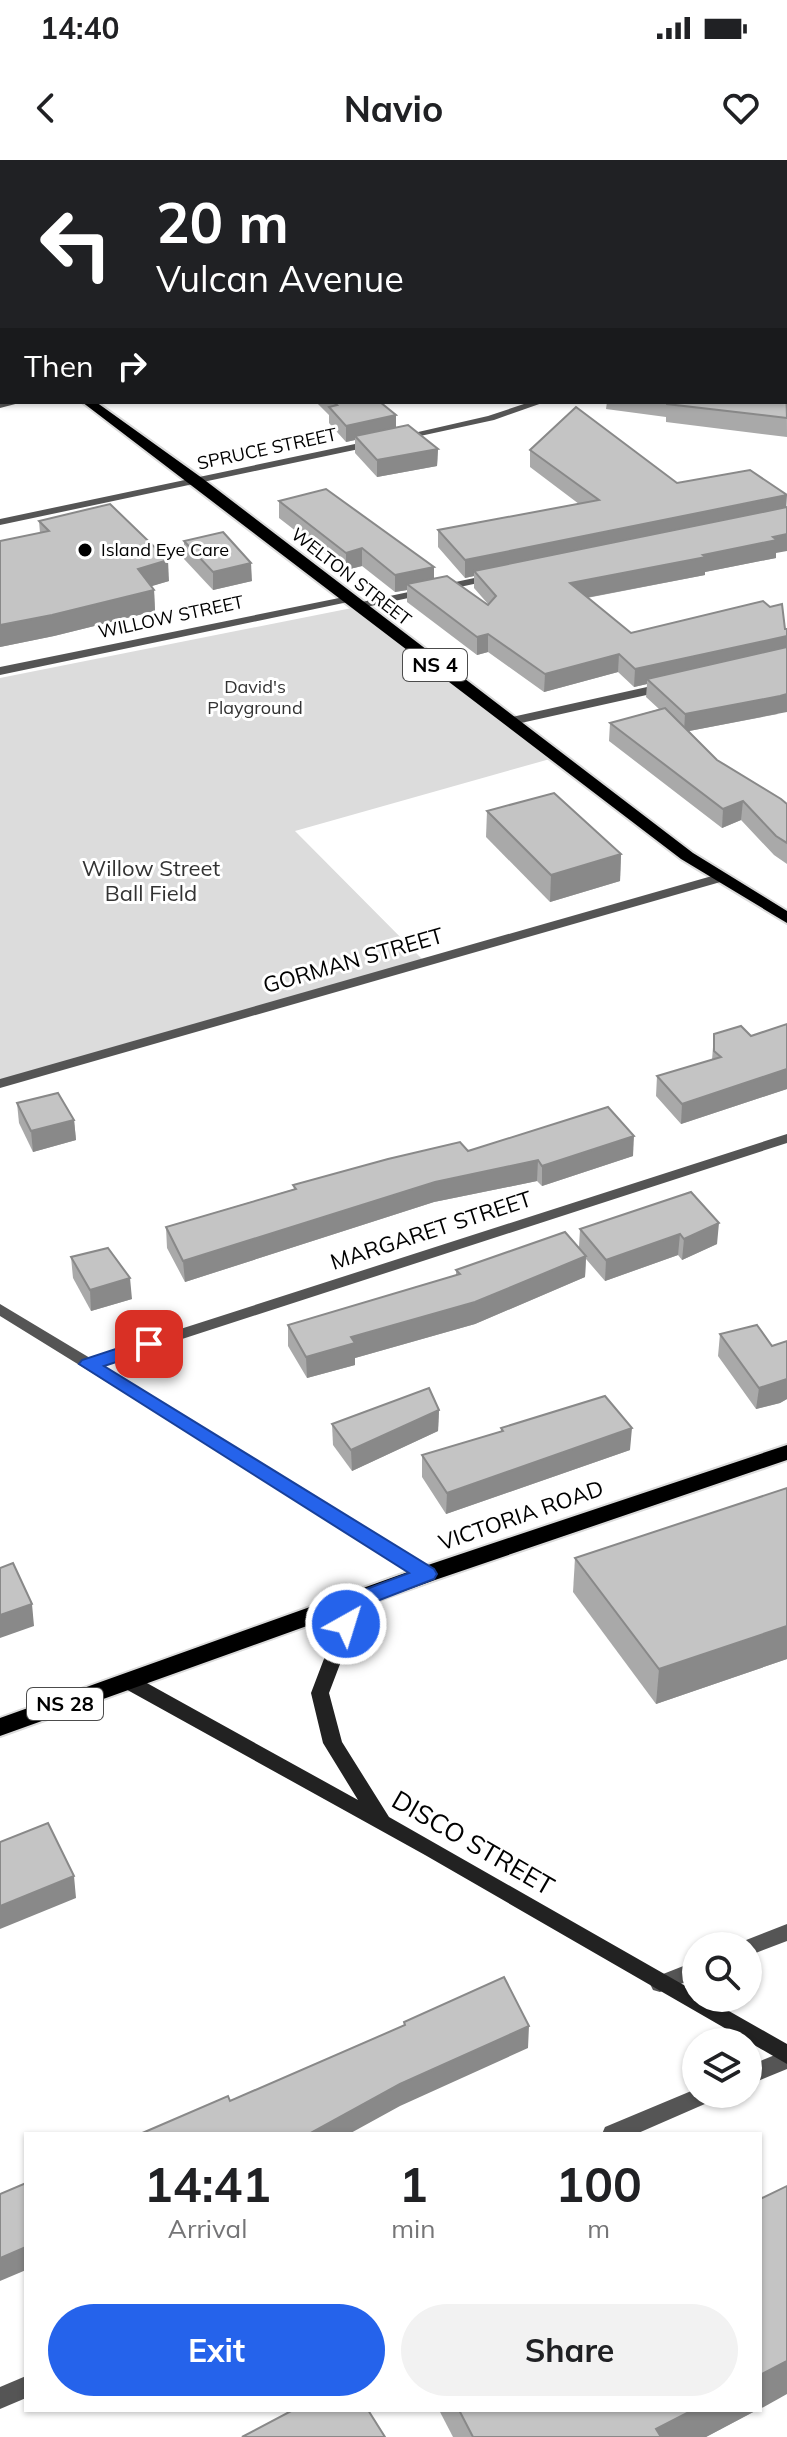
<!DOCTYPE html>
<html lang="en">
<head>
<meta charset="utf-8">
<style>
  body { margin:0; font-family:Mulish,sans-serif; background:#f2f2f2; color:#202124; height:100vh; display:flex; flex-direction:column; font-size:30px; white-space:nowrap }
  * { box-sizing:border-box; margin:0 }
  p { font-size:26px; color:#757577 }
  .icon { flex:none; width:44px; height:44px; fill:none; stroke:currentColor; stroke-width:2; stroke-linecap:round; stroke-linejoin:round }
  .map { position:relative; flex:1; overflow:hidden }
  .side { position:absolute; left:24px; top:1972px; width:738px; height:280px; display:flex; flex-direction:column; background:#fff; border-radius:0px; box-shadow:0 2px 6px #0004 }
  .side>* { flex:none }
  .banner { position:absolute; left:0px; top:0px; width:788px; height:244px; box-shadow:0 2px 6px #0004; background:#202124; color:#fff; overflow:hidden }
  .buttons { position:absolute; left:682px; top:1772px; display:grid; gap:16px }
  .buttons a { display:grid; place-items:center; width:80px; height:80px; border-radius:50%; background:#fff; box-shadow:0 2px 6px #0004; font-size:40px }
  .pin { position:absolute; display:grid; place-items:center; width:68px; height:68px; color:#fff; margin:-34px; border-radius:16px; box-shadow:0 4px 12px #0006 }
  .me { position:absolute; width:88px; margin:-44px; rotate:39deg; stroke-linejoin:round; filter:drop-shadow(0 0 6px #0008) }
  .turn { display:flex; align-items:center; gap:28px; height:168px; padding:0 24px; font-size:36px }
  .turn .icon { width:104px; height:104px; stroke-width:2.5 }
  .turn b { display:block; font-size:56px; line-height:68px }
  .then { display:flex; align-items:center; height:76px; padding:0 24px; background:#0003; gap:16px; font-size:30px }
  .eta { display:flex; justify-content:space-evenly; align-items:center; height:136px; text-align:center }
  .eta b { font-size:48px; font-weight:700; line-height:56px }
  .button { display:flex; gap:16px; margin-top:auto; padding:16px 24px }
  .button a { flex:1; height:92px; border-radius:48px; background:#2563eb; color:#fff; font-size:32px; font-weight:700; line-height:92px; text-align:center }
  .button a+a { background:#f2f2f2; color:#202124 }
  .status { display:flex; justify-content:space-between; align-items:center; height:56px; padding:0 40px; background:#fff; direction:ltr }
  .status svg { height:22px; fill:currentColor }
  header { display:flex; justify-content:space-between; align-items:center; height:104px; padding:0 24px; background:#fff; font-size:36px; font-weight:700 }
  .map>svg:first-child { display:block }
</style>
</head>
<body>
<div class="status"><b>14:40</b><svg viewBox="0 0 49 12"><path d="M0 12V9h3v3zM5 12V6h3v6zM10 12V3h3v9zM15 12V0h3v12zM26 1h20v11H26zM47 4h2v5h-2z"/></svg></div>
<header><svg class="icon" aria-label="back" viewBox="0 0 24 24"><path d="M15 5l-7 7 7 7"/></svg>Navio<svg class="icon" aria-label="heart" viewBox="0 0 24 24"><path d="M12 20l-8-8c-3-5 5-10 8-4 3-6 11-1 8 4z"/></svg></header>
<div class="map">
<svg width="787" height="2277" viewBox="0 0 787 2277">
  <rect width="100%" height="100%" fill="#fff"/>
  <path fill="#dcdcdc" d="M362,446L557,597L295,671L425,802L0,924V518Z"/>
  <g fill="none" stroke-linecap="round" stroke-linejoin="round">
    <g stroke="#dbdbdb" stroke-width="4">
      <g id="primary">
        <path d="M0,173L2,174V182L0,181Z"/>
        <path d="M82,242H96L202,318L693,693L787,751V763L681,699Z"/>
        <path d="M787,1285V1300L435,1420L0,1576V1558L419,1408Z"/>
      </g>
    </g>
    <g fill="#555" fill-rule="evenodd">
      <rect x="0" y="29" width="2" height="6"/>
      <rect x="0" y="122" width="2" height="6"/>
      <path d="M0,242H23L0,248Z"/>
      <path d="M530,242H545L494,260L397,281L392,278L488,256Z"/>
      <path d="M374,280L379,283L378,285L0,365V359Z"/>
      <path d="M493,414L497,415V419L357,449L351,446L357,443Z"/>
      <path d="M349,436L355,439L353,441L0,515V507Z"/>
      <path d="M665,523L669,524V530L512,565L506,561L512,557Z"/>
      <path d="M719,714L726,718L724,721L0,928V919Z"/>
      <path d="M787,974V983L102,1205L433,1410L436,1414L433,1418L427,1420L0,1156V1144L90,1198Z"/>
      <path d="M787,1764V1781L748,1796V1786H739L741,1782Z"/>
      <path d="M696,1801V1818L660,1832L653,1830L650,1824L653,1818Z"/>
      <path d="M787,1890V1909L748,1925V1906Z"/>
      <path d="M696,1929V1934H717L714,1940L636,1974H602L605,1967Z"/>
      <path d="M26,2216V2238L0,2249V2227Z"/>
    </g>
    <path fill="#222" fill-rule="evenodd" d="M355,1435L361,1436L364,1441L329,1533L342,1582L389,1657L696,1832V1838H706L787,1884V1904L425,1695L122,1527L120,1522L122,1517H136L358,1640L323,1583L311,1533L346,1441L349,1436Z"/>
    <use href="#primary" fill="#000" fill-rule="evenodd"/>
  </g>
  <g fill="#a9a9a9">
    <path d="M0,0L2,2V20H0Z"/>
    <path d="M786,17L787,277L666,262V257L606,249L607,242H786Z"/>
    <path d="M316,242H380L396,267L438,289L437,306L377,317L355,293V280L346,282L329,263V255Z"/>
    <path d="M530,290L677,323L776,393V398L705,412V415L587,438L631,473L778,554L689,571L717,600L787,644V704L774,695L741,660L722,668L609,581L610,563L659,549L646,537L647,524L634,527L618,512L544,532L488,492L477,495L407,442V430L395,432L362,406L346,410L279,358V341L434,407V419L488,444L474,428V416L465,418L438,387V370L579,344L530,307Z"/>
    <path d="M39,361L169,421L151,426L154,430L155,451L54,476L0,487V381L40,373Z"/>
    <path d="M184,381L252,421L213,430L184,399Z"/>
    <path d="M487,651L621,694L620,721L550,742L486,677Z"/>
    <path d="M787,864V929L681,964L656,936L657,916L712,900L714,874L751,876Z"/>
    <path d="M17,943L74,960L76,980L33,992L19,963Z"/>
    <path d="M468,991L633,996L542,1026L537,1021L434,1042L185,1122L167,1088L166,1067L294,1029L293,1025Z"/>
    <path d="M691,1032L717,1084L682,1100L678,1095L605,1121L586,1099L585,1117L475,1164L355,1198V1205L307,1218L288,1186V1165L456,1115V1110L579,1087L580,1069Z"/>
    <path d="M71,1097L132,1139L91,1151L73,1118Z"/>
    <path d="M720,1174L772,1186L787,1181V1239L780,1243L756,1249L718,1196Z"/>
    <path d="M439,1250L438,1271L352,1311L333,1285L332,1264Z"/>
    <path d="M501,1268L630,1290L446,1354L422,1317V1295L501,1272Z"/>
    <path d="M787,1328V1499L656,1544L573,1432L575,1398Z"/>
    <path d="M439,2250H757L706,2277H453Z"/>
  </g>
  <g fill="#898989">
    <path d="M396,255V272L355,276V280L346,282V266Z"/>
    <path d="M438,289L437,306L377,317V300Z"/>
    <path d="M787,335L786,352L474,411V416L465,418V400Z"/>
    <path d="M787,374V391L776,393V398L705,412V415L569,441L570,423L703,395Z"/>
    <path d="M362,388V406L346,410V393Z"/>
    <path d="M168,400L169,421L139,430L138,409Z"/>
    <path d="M251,403L252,421L213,430V412Z"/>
    <path d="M434,407V424H407V430L395,432V415Z"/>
    <path d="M154,430L155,451L54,476L0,487V465Z"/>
    <path d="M488,474V492L477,495V477Z"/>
    <path d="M787,476V494L647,519V524L634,527L635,509Z"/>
    <path d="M619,494L618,512L544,532L545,514Z"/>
    <path d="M787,534V552L684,572L685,554Z"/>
    <path d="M743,641L741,660L722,668L723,649Z"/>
    <path d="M621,694L620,721L550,742L551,715Z"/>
    <path d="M787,909V929L681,964L682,944Z"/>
    <path d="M74,960L76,980L33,992L31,971Z"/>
    <path d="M634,976L633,996L542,1026V1006Z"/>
    <path d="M538,1000L537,1021L434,1042L185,1122L183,1101L435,1022Z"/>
    <path d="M719,1063L717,1084L682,1100L684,1079Z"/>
    <path d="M680,1074L678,1095L605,1121L606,1100Z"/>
    <path d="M586,1096L585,1117L475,1164L355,1198V1205L307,1218L306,1197L351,1177Z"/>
    <path d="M130,1118L132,1139L91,1151L90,1130Z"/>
    <path d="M787,1219V1239L780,1243L756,1249L759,1228Z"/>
    <path d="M439,1250L438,1271L352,1311L351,1290Z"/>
    <path d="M632,1268L630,1290L446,1354L447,1333Z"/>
    <path d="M32,1444L34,1466L0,1478V1455Z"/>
    <path d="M787,1466V1499L656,1544L659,1509Z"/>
    <path d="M74,1716L76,1738L0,1769V1746Z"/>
    <path d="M529,1866L528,1888L400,1946L349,1974H309L400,1924Z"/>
    <path d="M26,2087V2110L0,2121V2098Z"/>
    <path d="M787,2201V2234L760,2249V2215Z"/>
    <path d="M693,2250H757L706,2277H655L656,2269Z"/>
  </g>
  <g fill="#c4c4c4" stroke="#898989" stroke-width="2">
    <path d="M0,0H658L673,2H2V5L0,4Z"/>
    <path d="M786,43L787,46L786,125Z"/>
    <path d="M786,130L787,133V217L786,216Z"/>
    <path d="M786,225L787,258L667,244V242H786Z"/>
    <path d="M333,242H380L396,255L346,266L329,247L337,245Z"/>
    <path d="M576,247L677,323L750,310L787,335L465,400L438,370L599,340L530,290Z"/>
    <path d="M408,265L438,289L377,300L355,276Z"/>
    <path d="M326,329L434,407L395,415L362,388L346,393L279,341Z"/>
    <path d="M110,344L168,400L138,409L154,430L52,455L0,465V381L49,371L39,361Z"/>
    <path d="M787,347V374L773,377L777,380L703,395L706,397L570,423L631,473L763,441L770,447L782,444L785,469H787V476L635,509L619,494L545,514L488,474L477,477L407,424L447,416L488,445L496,436L474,411Z"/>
    <path d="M223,372L251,403L213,412L184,381Z"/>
    <path d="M787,487V534L780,536L685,554L647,519Z"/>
    <path d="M665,548L717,600L781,639L787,644V683L776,676L743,641L723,649L610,563Z"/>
    <path d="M554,633L621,694L551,715L487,651Z"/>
    <path d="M787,864V909L682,944L657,916L721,897L714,891V874L741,866L751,876Z"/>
    <path d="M58,933L74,960L31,971L17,943Z"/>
    <path d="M608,947L634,976L542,1006L538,1000L435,1022L183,1101L166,1067L296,1029L293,1025L388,999L460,982L468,991Z"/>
    <path d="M691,1032L719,1063L684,1079L680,1074L606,1100L580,1069Z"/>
    <path d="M565,1072L586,1096L475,1142L351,1177L355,1183L306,1197L288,1165L460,1114L456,1110Z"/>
    <path d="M108,1088L130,1118L90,1130L71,1097Z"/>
    <path d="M757,1165L772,1186L787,1181V1219L759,1228L720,1174Z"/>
    <path d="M429,1228L439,1250L351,1290L332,1264Z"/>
    <path d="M605,1236L632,1268L447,1333L422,1295L503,1271L501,1268Z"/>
    <path d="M787,1328V1466L659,1509L575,1398Z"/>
    <path d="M13,1403L32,1444L0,1455V1408Z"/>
    <path d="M48,1663L74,1716L0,1746V1682Z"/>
    <path d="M504,1817L529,1866L400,1924L309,1974H140L228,1936L230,1941L405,1865L404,1862Z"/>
    <path d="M26,2023V2087L0,2098V2034Z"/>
    <path d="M787,2026V2201L760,2215V2039Z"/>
    <path d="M293,2250H368L385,2277H242Z"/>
    <path d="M459,2250H693L656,2269L661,2277H473Z"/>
  </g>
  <path fill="#2563eb" stroke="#184099" stroke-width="2" d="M149,1178L156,1180L158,1184L156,1189L104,1206L434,1409L437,1414L434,1419L364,1446L354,1469H339L336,1464L348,1436L409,1413L79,1204L82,1200Z"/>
  <circle fill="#000" stroke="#fff" stroke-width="3" cx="85" cy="390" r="8"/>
  <g text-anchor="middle" stroke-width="6" stroke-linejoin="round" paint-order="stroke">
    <g font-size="18" fill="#000" stroke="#fff">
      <text transform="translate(267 289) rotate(-12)" y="6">SPRUCE STREET</text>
      <text transform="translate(351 417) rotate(38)" y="6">WELTON STREET</text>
      <text transform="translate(171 457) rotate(-12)" y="6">WILLOW STREET</text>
    </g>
    <g font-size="18" fill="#000" stroke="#fff" text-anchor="start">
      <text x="101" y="396">Island Eye Care</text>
    </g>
    <g font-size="18" fill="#333" stroke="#fff">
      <text x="255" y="533">David's<tspan x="255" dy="21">Playground</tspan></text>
    </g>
    <g fill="#fff" stroke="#4c4c4c" stroke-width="2">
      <rect x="403" y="489" width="64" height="32" rx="6"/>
      <rect x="27" y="1528" width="76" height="32" rx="6"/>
    </g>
    <g font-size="20" font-weight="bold" fill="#000">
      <text x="435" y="512">NS 4</text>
      <text x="65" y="1551">NS 28</text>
    </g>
    <g font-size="22" fill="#333" stroke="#fff">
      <text x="151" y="716">Willow Street<tspan x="151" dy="25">Ball Field</tspan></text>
    </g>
    <g font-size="22" fill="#000" stroke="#fff">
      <text transform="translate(353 800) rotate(-16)" y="8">GORMAN STREET</text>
      <text transform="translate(431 1070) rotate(-18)" y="8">MARGARET STREET</text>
      <text transform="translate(521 1355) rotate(-19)" y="8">VICTORIA ROAD</text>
    </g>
    <g font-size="26" fill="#000" stroke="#fff">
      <text transform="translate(473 1683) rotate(30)" y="9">DISCO STREET</text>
    </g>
  </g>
</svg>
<div class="buttons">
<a><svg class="icon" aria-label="search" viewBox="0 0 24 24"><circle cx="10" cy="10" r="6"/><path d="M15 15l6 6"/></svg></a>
<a><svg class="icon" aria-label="layers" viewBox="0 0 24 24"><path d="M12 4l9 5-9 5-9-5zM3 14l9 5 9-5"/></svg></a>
</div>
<div class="pin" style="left:149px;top:1184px;background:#d93025"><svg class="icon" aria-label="arrive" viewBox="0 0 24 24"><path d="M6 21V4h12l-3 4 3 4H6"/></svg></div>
<svg class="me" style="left:346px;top:1464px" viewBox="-20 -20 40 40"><circle r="17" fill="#2563eb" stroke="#fff" stroke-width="3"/><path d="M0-11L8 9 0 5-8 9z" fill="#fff"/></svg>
<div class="banner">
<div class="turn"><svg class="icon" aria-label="left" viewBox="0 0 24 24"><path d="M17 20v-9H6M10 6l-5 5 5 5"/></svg><div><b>20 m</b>Vulcan Avenue</div></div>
<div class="then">Then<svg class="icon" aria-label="right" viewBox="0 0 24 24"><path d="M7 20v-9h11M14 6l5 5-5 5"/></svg></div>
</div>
<section class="side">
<div class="eta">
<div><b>14:41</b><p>Arrival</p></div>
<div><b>1</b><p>min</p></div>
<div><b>100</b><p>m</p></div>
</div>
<div class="button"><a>Exit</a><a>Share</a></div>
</section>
</div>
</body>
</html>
